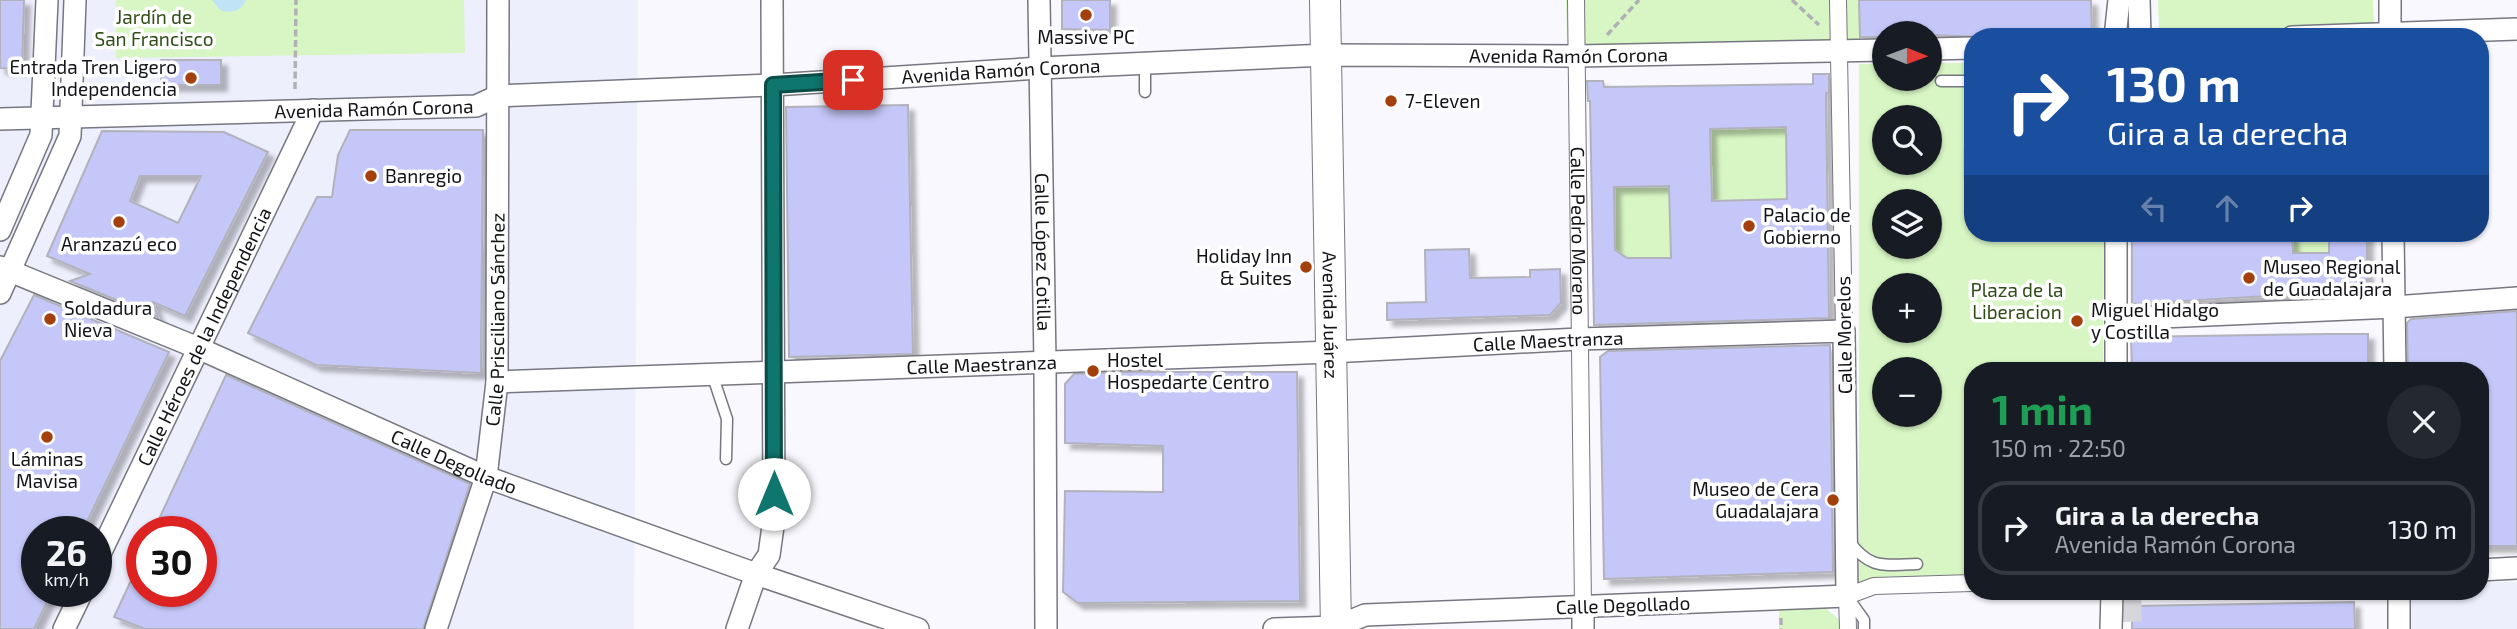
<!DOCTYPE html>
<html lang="es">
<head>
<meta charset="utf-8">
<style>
  body { margin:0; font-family:"Exo 2",sans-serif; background:#242831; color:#f1f3f6; height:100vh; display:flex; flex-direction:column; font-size:26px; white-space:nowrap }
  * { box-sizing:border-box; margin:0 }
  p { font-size:23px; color:#9ea1a6 }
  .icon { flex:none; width:38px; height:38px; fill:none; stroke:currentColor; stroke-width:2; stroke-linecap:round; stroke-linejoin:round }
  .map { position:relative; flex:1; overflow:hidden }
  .drawer { position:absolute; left:1964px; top:362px; width:525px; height:238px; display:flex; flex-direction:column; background:#171b24; border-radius:28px; box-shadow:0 2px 5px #0004 }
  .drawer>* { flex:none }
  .hud { position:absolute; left:1964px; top:28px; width:525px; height:214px; border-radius:28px; box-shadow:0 2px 5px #0004; background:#1a4fa0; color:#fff; overflow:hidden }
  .needle { width:46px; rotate:91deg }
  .controls { position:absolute; left:1872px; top:21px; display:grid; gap:14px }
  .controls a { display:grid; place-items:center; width:70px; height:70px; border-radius:50%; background:#171b24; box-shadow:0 2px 5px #0004; font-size:35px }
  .speed { position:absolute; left:21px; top:516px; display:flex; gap:14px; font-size:35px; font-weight:700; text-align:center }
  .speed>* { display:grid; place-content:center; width:91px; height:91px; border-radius:50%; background:#171b24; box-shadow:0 2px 5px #0004; line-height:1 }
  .speed small { font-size:18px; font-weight:400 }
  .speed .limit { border:10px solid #d22; background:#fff; color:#111 }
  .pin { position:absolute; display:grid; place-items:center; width:60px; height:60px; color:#fff; margin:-30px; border-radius:14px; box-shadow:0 4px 10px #0006 }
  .me { position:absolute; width:77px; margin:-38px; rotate:0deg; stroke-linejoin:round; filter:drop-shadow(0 0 5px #0008) }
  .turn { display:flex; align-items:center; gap:24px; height:147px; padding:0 28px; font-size:32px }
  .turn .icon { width:91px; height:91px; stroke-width:2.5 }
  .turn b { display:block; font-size:49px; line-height:60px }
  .lanes { display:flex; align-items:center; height:66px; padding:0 28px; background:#0003; justify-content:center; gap:35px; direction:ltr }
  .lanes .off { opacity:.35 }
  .round { display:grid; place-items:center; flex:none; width:74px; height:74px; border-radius:37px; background:#242831 }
  .overview { display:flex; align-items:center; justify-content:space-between; height:119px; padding:0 28px }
  h1 { font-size:42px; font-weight:700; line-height:52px; color:#1e9e55 }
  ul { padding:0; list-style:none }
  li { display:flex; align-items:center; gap:21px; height:94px; margin:0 14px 10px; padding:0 14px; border:4px solid #363941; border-radius:28px }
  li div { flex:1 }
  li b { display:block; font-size:26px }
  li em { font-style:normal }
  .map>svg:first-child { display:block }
</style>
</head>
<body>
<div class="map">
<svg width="2517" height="629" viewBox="0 0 2517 629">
  <defs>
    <filter id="shadow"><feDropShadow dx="6" dy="6" stdDeviation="2" flood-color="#0004"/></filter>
  </defs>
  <rect width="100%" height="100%" fill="#f8f8fe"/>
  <g fill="#eeeffd" fill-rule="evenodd">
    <path d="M0,0H638L634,629H0ZM37,532H96V592H37ZM142,532H201V592H142Z"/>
    <path d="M2517,582V629H2408V595L2411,592H2480V583Z"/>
  </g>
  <g fill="#d7f6c3" fill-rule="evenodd">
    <path d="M116,0H464L465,53L116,58Z"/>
    <path d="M1566,0H1859L1860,42L1567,46Z"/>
    <path d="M2158,0H2373L2374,27L2159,30Z"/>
    <path d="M1930,63H1972V149H1963V179L1972,180V233H2104L2103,371H1972V462H1968V493H1972V591L1859,593V64H1885V79H1930ZM1885,117H1930V163H1885ZM1885,201H1930V247H1885ZM1885,285H1930V331H1885ZM1885,369H1930V415H1885Z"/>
    <path d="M1786,127L1787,199L1712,201L1710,129Z"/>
    <path d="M1669,186L1671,258H1627L1615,250L1614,187Z"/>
    <path d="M2292,233H2329V253H2293Z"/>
    <path d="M1779,604H1821L1846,626V629H1779Z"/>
  </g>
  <g fill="#c0e3f6">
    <path d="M212,0H246C241,11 231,14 220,10Z"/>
    <rect x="1963" y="149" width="9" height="31"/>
  </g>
  <g fill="#c5c7f8" stroke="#b1b2bb" stroke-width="2" fill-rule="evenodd" filter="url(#shadow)">
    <path d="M0,0H24L22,69L0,68Z"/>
    <path d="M1062,0H1110V30L1062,29Z"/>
    <path d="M1859,0H2091L2092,36L1979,37L1885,33V37H1860Z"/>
    <rect x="161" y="60" width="60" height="25"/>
    <path d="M1813,74H1829V93H1826L1829,318L1594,325L1590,101H1588L1587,81H1603L1604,87L1813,84ZM1786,127L1787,199L1712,201L1710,129ZM1669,186L1671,258H1627L1615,250L1614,187Z"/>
    <path d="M908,105L913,354L789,357L786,107Z"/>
    <path d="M350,130H483L481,373L316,365L248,333L317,197H332L338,155Z"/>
    <path d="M102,131L224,132L268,152L185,316L153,302L158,317L70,281L90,274L47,256ZM140,176H201L178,223L130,201Z"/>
    <path d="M2132,233H2292L2293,253H2329V233H2367V290L2132,304Z"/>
    <path d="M1469,249L1470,278L1530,277V270L1560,269L1561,303L1550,315L1387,320V303L1426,302L1425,250Z"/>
    <path d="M34,295L169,352L82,532H37V592H52L34,629H0V361Z"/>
    <path d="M2517,311V546H2480V371H2408L2407,323L2411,319Z"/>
    <path d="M2329,334H2368V371H2132L2131,337Z"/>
    <path d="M1830,345L1833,572L1604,579L1600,357L1608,351Z"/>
    <path d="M1133,372H1297L1300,601L1078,603L1063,592L1065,491L1163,492V446L1065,443V384L1074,374Z"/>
    <path d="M226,375L470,484L423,629H145L114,617L142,557V592H201V532H153Z"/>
    <path d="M2354,602L2355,629H2132V606Z"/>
  </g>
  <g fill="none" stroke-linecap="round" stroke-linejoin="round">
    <path stroke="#d6d6db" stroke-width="30" stroke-dasharray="30 15" stroke-linecap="butt" d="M2126,592L2127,629"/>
    <g stroke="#767780" stroke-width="13">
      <g id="service">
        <path d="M1941,81H1972"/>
        <path d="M1145,92V63"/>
        <path d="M712,374L727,419L726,459"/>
        <path d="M1849,541C1870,570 1884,565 1917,564"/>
        <path d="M1847,596L1864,620V629"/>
      </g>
    </g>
    <g stroke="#767780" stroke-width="18">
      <g id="pedestrian">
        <path id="s1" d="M1576,0L1583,607"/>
        <path d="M1838,0L1844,331"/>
        <path d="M1848,629L1847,596L1874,586L1972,583"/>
      </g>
    </g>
    <g stroke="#767780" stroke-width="24">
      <g id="minor">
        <path id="s2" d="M1039,0L1045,362L1046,629"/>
        <path d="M2139,0L2140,37"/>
        <path d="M2390,0V37"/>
        <path d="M2115,37L2119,0"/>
        <path d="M2292,37L2517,29"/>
        <path d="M1930,49L1972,48"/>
        <path id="s3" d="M0,119L476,106L498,96L773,85L1040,68L1326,55L1577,56L1885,50"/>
        <path d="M0,230L41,135L47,0"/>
        <path d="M2116,233V371"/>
        <path d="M2393,233L2395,371"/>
        <path id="s4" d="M0,267L198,348L486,477L756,574L918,629"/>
        <path d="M0,293L70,136L75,0"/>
        <path d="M2117,319L2394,307L2517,298"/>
        <path id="s5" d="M497,382L1331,352L1579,339L1844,331L1847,596L1365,615L1336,627L1274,629"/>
        <path id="s6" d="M96,562L313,110"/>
        <path d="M2480,570L2517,568"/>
        <path d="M2399,592V629"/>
        <path d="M1583,607V629"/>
        <path d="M64,629L82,592"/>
        <path id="s7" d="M436,629L486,477L497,382L498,0"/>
        <path d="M737,629L756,574L769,555L774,519L772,0"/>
        <path d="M2111,629L2112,592"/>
      </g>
    </g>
    <g stroke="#767780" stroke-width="32">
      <g id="secondary">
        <path id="s8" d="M1325,0L1336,629"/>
      </g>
    </g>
    <g stroke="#b0b0b5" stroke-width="3.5" stroke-dasharray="7 3.5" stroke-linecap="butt">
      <path d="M1792,0L1819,25"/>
      <path d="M1607,35L1639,0"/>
      <path d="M295,89L296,0"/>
      <path d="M1781,618V629"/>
    </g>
    <use href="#service" stroke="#fff" stroke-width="10"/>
    <use href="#pedestrian" stroke="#fff" stroke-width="16"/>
    <use href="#minor" stroke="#fff" stroke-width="21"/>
    <use href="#secondary" stroke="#fff" stroke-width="30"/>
  </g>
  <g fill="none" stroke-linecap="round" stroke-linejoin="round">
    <g stroke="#0a4d48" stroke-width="18">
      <path id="route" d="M774,494L773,85L853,80"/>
    </g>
    <use href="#route" stroke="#0f766e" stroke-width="12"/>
  </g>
  <g fill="#a4400d" stroke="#fff" stroke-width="2.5">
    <circle cx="1086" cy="15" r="7"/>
    <circle cx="191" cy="78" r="7"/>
    <circle cx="1391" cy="101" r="7"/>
    <circle cx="371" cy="176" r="7"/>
    <circle cx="119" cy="222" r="7"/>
    <circle cx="1749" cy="226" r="7"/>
    <circle cx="1306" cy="267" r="7"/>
    <circle cx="2249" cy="278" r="7"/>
    <circle cx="50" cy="319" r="7"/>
    <circle cx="2077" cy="321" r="7"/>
    <circle cx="1093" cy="371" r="7"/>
    <circle cx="47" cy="437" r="7"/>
    <circle cx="1833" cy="500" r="7"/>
  </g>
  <g text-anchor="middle" stroke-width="7" stroke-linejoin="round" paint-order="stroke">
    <g font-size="19" fill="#304c17" stroke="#fff">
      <text x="154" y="24">Jardín de<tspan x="154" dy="22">San Francisco</tspan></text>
      <text x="2017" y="297">Plaza de la<tspan x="2017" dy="22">Liberacion</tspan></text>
    </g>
    <g font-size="19" fill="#121316" stroke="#fff" text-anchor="start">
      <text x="1086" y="44" text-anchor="middle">Massive PC</text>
      <text x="177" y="74" text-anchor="end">Entrada Tren Ligero<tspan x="177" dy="22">Independencia</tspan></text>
      <text x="1405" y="108">7-Eleven</text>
      <text x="385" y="183">Banregio</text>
      <text x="1763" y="222">Palacio de<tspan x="1763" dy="22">Gobierno</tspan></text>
      <text x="119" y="251" text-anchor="middle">Aranzazú eco</text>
      <text x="1292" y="263" text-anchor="end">Holiday Inn<tspan x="1292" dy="22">&amp; Suites</tspan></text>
      <text x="2263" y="274">Museo Regional<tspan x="2263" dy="22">de Guadalajara</tspan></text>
      <text x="64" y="315">Soldadura<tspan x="64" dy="22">Nieva</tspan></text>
      <text x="2091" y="317">Miguel Hidalgo<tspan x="2091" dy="22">y Costilla</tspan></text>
      <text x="1107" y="367">Hostel<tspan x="1107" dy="22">Hospedarte Centro</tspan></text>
      <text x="47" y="466" text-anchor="middle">Láminas<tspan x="47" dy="22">Mavisa</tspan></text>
      <text x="1819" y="496" text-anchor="end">Museo de Cera<tspan x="1819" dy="22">Guadalajara</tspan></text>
    </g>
    <g font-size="19" fill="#121316" stroke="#fff">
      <text dy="7" stroke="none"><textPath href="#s3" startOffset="1572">Avenida Ramón Corona</textPath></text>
      <text dy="7" stroke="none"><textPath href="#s3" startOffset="1004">Avenida Ramón Corona</textPath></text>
      <text dy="7" stroke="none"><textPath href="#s3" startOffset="374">Avenida Ramón Corona</textPath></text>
      <text dy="7" stroke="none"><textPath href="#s1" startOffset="231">Calle Pedro Moreno</textPath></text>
      <text dy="7" stroke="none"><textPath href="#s2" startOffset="252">Calle López Cotilla</textPath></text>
      <text dy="7" stroke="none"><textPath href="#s8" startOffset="315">Avenida Juárez</textPath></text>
      <text dy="7" stroke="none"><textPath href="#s7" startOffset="318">Calle Prisciliano Sánchez</textPath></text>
      <text transform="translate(1844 335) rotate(-91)" y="7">Calle Morelos</text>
      <text dy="7" stroke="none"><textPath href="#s6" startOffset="250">Calle Héroes de la Independencia</textPath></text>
      <text dy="7" stroke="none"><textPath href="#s5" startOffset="1052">Calle Maestranza</textPath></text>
      <text dy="7" stroke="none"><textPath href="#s5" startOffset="485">Calle Maestranza</textPath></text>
      <text dy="7" stroke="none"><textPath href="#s4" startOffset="494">Calle Degollado</textPath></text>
      <text transform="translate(1623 605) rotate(-2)" y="7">Calle Degollado</text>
    </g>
  </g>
</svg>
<div class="controls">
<a><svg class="needle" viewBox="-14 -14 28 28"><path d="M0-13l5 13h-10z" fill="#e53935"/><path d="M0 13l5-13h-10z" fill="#9ea1a6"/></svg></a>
<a><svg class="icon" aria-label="search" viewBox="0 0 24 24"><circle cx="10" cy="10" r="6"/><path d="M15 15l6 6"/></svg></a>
<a><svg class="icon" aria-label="layers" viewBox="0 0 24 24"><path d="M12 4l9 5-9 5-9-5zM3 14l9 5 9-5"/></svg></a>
<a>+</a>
<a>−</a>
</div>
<div class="speed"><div>26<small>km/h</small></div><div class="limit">30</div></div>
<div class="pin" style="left:853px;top:80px;background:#d93025"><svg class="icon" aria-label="arrive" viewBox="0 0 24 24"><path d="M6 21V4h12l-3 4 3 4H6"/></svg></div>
<svg class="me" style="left:774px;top:494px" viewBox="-20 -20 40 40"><circle r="19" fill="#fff"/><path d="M0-13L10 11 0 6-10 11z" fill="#0f766e"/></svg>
<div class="hud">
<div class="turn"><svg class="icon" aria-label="right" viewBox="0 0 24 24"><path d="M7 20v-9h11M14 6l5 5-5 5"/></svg><div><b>130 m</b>Gira a la derecha</div></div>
<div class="lanes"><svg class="icon off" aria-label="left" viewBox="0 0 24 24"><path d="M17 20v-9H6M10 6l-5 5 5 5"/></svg><svg class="icon off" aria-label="ahead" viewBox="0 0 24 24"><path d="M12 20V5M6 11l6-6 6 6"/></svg><svg class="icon" aria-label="right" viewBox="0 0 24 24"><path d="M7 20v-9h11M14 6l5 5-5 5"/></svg></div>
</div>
<section class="drawer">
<div class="overview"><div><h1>1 min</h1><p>150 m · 22:50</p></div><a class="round"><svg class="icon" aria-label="close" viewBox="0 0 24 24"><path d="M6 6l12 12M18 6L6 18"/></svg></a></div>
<ul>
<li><svg class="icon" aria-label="right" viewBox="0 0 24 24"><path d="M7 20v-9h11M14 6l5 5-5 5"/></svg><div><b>Gira a la derecha</b><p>Avenida Ramón Corona</p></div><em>130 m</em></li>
</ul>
</section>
</div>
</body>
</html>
